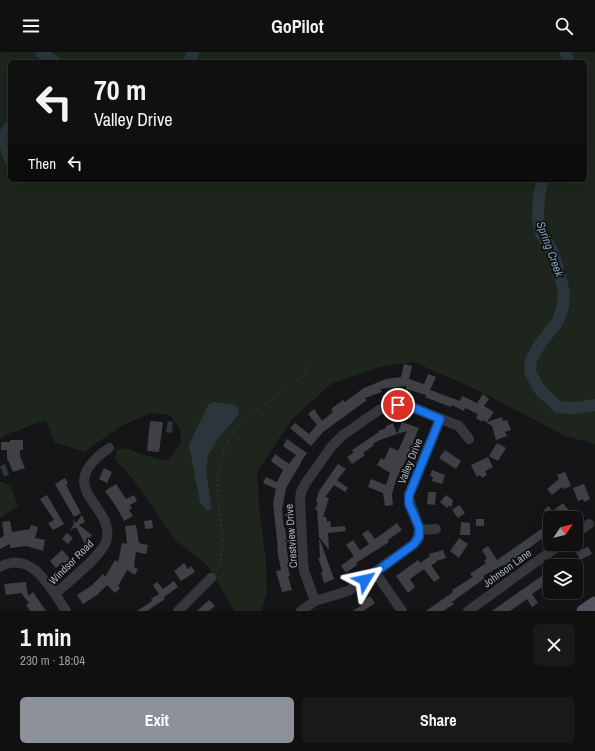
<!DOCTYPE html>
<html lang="en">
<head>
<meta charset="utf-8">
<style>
  body { margin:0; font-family:"Archivo Narrow",sans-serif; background:#19191a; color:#f1f3f6; height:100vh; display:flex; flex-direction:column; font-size:15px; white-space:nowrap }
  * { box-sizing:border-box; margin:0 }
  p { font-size:13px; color:#9c9d9f }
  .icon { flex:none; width:22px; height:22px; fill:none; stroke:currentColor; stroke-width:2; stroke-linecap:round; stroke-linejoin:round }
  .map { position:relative; height:559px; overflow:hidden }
  .sheet { display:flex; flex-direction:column; background:#101011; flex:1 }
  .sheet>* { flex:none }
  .top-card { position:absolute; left:8px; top:8px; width:579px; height:122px; border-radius:6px; box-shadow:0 4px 16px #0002,0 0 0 1px #303031; background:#101011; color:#f1f3f6; overflow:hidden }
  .needle { width:26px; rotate:55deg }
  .tools { position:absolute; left:543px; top:459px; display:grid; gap:8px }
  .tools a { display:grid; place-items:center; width:40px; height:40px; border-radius:6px; background:#101011; box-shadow:0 4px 16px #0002,0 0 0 1px #303031; font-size:20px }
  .pin { position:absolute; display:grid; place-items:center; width:34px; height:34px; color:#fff; margin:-17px; border:2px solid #fff; border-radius:50%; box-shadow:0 1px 4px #0007 }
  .me { position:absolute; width:44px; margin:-22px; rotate:54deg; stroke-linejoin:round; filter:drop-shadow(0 0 3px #0008) }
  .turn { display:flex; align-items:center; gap:14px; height:84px; padding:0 20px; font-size:18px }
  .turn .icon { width:52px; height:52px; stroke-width:2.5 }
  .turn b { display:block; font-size:28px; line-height:34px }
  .then { display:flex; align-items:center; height:38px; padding:0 20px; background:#0003; gap:8px; font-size:15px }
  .round { display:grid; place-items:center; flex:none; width:42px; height:42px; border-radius:6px; background:#19191a }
  .summary { display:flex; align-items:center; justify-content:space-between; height:68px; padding:0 20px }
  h1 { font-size:24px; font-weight:700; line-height:30px }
  .action { display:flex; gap:8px; margin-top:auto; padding:8px 20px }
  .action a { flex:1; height:46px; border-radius:6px; background:#8c9099; color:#fff; font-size:16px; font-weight:700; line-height:46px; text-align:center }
  .action a+a { background:#19191a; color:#f1f3f6 }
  header { display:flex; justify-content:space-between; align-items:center; height:52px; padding:0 20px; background:#101011; font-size:18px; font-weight:700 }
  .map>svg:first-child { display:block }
</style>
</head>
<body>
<header><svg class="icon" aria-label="menu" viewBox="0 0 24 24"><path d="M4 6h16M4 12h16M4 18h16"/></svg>GoPilot<svg class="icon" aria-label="search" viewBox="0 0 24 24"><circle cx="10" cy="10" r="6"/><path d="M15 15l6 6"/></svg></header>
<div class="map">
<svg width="595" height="559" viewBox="0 0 595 559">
  <rect width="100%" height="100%" fill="#151517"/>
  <g fill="#1d251d" fill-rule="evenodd">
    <path d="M0,0H595V392L565,384L473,336L414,310L379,315L331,332L292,367L257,420L260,464L266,509L267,540L261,559H235L208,514L176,489L135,430L115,407L117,398L126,396L140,402L167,409L181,391L180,377L170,363L151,361L121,374L84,400L54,390L46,368L5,383L0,388ZM10,10H585V128H10Z"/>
    <path d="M0,429L11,434L18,454L0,466Z"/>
  </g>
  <g fill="#2a363c">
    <path d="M214,350L235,353L239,356L238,363L218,387L208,403L206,419L211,452V457L207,459L200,450L189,393L208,353Z"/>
    <path d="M168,369L173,370L172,381L166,380Z"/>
    <path d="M5,412L9,422L4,425L0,414Z"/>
  </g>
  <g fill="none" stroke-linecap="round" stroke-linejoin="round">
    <g stroke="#2a363c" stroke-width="12">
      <path d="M41,0L55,10"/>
      <path d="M566,0L568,10"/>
      <path d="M189,10L193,0"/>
      <path d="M10,75C0,83 7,97 10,107"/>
      <path d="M543,128L539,142L538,166L541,182L551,196L558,217L564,240L563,254L558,269L540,292L531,308L530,320L539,337L558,355L575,356L595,353"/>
    </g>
  </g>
  <g fill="#3f4044">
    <path d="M404,312L412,314L409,327L424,332L428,322L436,325L430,338L460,349L462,344L477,351L483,342L489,347L484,354L494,360L487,370L502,365L503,369L507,368L511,378L505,380L507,384L496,388L492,374L483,368L482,370L476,366L478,362L465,356L464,359L452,353L451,355L440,351L425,345L426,343L406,337V334L380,337L382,340L365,346L367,348L323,380L311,394L290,376L295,371L309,382L317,373L308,362L314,357L322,369L333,360L331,357L343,348L345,350L364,336L386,327L401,325Z"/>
    <path d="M150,369L163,370L159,400L147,399Z"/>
    <path d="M402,370L419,376L413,390L415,391L397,425L392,442L393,453L385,454L383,441L368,435L371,427L386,433L390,421L377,413L381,406L384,408L390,395L398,399L407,379L397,382Z"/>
    <path d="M393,371L397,382L377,389H378L373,392L374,393L363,401L365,403L352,412L347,405L354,400L352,398L379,380L378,379L386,376V374Z"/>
    <path d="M287,387L307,401L301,409H302L286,436L282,457L284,476H285L287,492H286L289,512H287L290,524H288L292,538L282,540L276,519L281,518L277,497H278L273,451L276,437L263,431L266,425L277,430L283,418L271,409L275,402L289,412L296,403L283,394Z"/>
    <path d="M10,388H23V398H20V404L25,416L13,420L7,406V398H1V390H10Z"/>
    <path d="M497,391L506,396L498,409L489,404Z"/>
    <path d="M445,398L461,409L456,417L439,406Z"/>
    <path d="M488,405L493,415L485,419L487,423L482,426L480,423L477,425L471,413Z"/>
    <path d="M338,412L346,417L337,428L348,436L345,440L334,433L325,445L329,446L323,465H326L327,470L330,469L331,475L345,474L346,479L328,481L329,498L319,485L317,458H315L318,450H316L319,439Z"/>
    <path d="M104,416L112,420L107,431L99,427Z"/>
    <path d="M432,418L445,423L442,432L432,429L433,425L430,424Z"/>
    <path d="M565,420L571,434L564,437L562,435L552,443L547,437L559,427L557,423Z"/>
    <path d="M65,426L68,432L66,433L81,461L74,465L55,432Z"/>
    <path d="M116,432L126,447L134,443L137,449L130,453L132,456L129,458L133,464L124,469L117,456L105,439Z"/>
    <path d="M584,432L590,447L584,450L583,447L578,449L573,436Z"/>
    <path d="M428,440H436L435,453L427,452Z"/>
    <path d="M47,443L64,472L53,478L48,471L54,468L40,447Z"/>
    <path d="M446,443L453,448L451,456L449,453L447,456L440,450Z"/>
    <path d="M563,451L570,460L566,464L563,461L561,464L555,457Z"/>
    <path d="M459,453L465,461L458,466L452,458Z"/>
    <path d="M549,454L553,461L548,464L544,458Z"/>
    <path d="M82,463L85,470L79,473L92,483L85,492L76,475L70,478L74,472L73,468L76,471Z"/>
    <rect x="476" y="467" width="8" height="7"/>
    <path d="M152,468L153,476L145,477L144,469Z"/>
    <path d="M10,469L12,480L30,477L31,473L38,475L35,486L45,488L43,499L27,494L10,496V492L0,497V486L4,484L2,470Z"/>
    <path d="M461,470L470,471V483H460Z"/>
    <path d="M397,471L402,478L388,488L389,490L356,511L357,513L346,521L341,514L354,504L346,493L353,488L360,498L369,492L362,482L368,478L375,487Z"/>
    <path d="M550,471V481L504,514L503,513L483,524L485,526L452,550L454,552L443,559H426L453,540L452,538L473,525L470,522L486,511L484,509L487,506L482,498L488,494L497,508Z"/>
    <path d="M136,473L139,491L148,493L146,502L136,500L134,515L138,517L135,523L127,518L118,534L120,536L115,541L107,533L97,543L83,552L77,543L91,534L103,522L105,525L115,508L118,510L122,491L127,492L125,474Z"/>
    <path d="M67,481L73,486L68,492L62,487Z"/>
    <path d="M459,486L468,492L459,506L450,499Z"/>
    <path d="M319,488H320L334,527L324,531L321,520L323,519L318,506H320Z"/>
    <path d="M588,495L592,502L580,508L576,500Z"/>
    <path d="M62,498L70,507L65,512L63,510L56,516L50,509Z"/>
    <path d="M443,498L446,506L436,509V511L431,513L440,526L434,530L424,517L410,527L415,535L408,541L396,524L418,508L420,511L430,504L429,502Z"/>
    <path d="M568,505L574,514H555Z"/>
    <path d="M184,511L188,517L191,514L195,520L181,529L174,519Z"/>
    <path d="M550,518V530L546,532L550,537V540H552L548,544L542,535L532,542L538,551L532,555L527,547L510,559H492Z"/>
    <path d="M174,529L178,535L164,545L165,547L147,559H137L152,549L151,547L159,542L153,533L157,530L163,537Z"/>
    <path d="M26,530L28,544L33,540L46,559H30L26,553L29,551L21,541L6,543L4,532Z"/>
    <path d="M370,544L375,551L363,559H353L362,553L360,551Z"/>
    <path d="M209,548L215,554L209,559H197Z"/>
  </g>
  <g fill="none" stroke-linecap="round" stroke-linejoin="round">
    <path stroke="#3c3e44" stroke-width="1" stroke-dasharray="2 3" stroke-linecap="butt" d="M216,518C229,496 219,468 218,444C216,422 221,401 232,382C236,376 240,370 245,365C250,360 257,358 263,354C270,349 303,326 306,320C308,317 307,314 306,311"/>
    <g stroke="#36373c" stroke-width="10">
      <path d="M419,478L436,477"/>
      <path d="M576,481L589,472"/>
      <path d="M0,515C32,497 51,537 66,559"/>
      <path d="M375,520L402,559"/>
      <path d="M55,542C67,531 101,504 106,490C118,453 49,438 109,396"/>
      <path d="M315,549L304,519L303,509L300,447L301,440L305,432L331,395L343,383L379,358L388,354L398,353H407L459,374L469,387"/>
      <path d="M178,559L211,526"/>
      <path d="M301,559L315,549L348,539L414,492C427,474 410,463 409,443L440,367"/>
      <path d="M468,559L561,492"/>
    </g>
    <path stroke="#51545c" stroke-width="13" d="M583,559L595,551"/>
  </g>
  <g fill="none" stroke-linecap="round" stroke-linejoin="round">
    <g stroke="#114b97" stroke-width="10">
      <path id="route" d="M365,528L414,492L419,485V475L409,452V443L440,367L407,353H398"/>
    </g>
    <use href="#route" stroke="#1a73e8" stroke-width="7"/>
  </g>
  <g text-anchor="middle" stroke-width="3.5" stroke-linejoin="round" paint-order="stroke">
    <g font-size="11" fill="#a6adb8" stroke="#101012">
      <text transform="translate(410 409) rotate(-68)" y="4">Valley Drive</text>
      <text transform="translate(291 484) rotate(-94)" y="4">Crestview Drive</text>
      <text transform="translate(71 510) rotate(-45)" y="4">Windsor Road</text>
      <text transform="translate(507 516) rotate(-36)" y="4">Johnson Lane</text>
    </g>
    <g font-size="12" font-style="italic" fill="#7a9fb6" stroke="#101012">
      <text transform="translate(550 197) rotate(70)" y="4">Spring Creek</text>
    </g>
  </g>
</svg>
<div class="tools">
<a><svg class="needle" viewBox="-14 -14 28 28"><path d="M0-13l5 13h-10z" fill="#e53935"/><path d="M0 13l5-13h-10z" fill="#9c9d9f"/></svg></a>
<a><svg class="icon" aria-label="layers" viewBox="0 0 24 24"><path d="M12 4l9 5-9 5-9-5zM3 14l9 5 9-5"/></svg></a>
</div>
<div class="pin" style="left:398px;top:353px;background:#d93025"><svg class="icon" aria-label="arrive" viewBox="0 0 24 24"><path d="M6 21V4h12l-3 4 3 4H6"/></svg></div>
<svg class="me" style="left:365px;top:528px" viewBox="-20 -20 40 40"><path d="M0-17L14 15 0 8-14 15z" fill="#1a73e8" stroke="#fff" stroke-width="4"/></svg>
<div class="top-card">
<div class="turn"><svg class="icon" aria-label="left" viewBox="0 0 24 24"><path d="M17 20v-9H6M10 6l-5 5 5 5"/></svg><div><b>70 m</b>Valley Drive</div></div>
<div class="then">Then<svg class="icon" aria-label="left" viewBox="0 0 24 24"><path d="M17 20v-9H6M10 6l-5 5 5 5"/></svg></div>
</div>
</div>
<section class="sheet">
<div class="summary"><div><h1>1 min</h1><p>230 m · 18:04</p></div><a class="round"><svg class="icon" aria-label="close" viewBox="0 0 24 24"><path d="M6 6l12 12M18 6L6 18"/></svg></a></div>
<div class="action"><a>Exit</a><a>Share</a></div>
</section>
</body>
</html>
